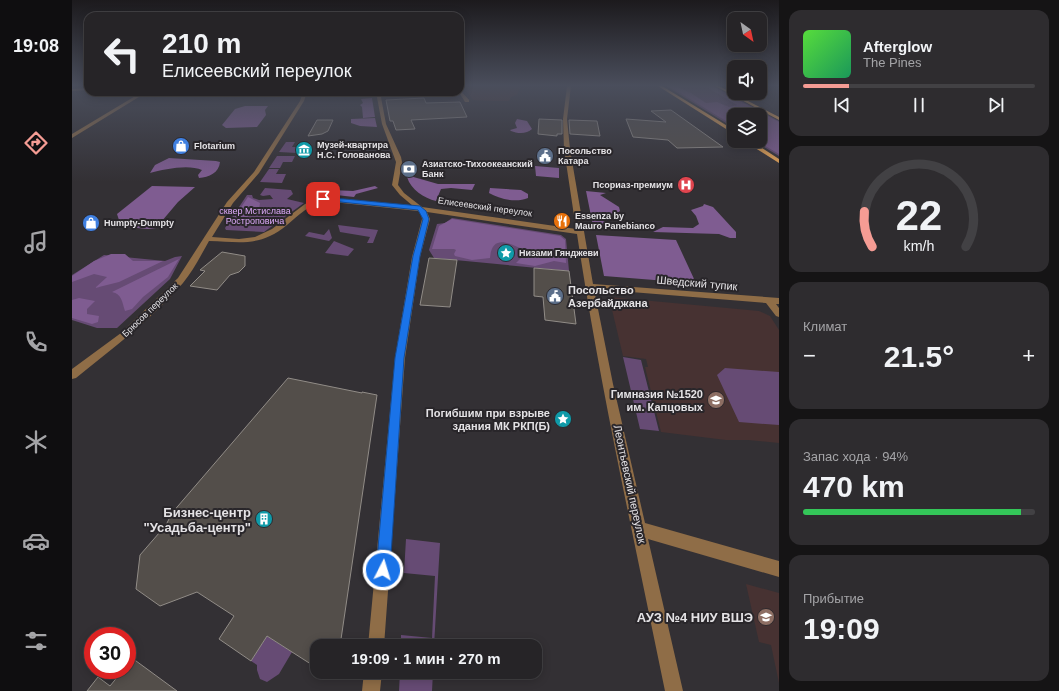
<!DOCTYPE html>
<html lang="ru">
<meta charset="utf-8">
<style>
body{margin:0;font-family:Helvetica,sans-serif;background:#2e2c2f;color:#f1f3f6;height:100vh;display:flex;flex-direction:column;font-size:15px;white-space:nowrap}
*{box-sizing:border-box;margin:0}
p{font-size:13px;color:#a4a4a7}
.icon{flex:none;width:22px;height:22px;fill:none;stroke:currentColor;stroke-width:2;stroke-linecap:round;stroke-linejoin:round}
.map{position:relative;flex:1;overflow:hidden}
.side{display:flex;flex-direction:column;gap:10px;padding:10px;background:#151415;width:280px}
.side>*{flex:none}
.hud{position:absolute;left:12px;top:12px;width:380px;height:84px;border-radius:12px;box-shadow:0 2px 10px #0003,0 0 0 1px #424144;background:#262427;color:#f1f3f6;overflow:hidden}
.needle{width:26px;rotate:147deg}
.buttons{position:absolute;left:655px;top:12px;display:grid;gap:8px}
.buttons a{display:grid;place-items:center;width:40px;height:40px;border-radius:8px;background:#262427;box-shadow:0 2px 10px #0003,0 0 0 1px #424144;font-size:20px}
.speed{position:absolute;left:12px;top:627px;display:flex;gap:8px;font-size:20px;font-weight:700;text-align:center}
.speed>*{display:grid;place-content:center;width:52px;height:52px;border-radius:50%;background:#262427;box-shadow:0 2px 10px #0003,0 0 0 1px #424144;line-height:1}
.speed .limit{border:6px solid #d22;background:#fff;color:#111}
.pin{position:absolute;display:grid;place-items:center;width:34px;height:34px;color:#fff;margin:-17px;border-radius:8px;box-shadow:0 2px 6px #0006}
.me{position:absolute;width:44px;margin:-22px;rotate:5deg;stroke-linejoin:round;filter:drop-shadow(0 0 3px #0008)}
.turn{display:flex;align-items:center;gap:14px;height:84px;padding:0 12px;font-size:18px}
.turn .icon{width:52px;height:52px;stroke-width:2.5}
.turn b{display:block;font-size:28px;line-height:34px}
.big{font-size:30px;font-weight:700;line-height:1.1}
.side .tile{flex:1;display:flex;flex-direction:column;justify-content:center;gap:6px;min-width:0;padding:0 14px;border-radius:12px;background:#2e2c2f}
.side .dial{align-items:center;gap:0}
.dial svg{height:104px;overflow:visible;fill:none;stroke:#424144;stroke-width:7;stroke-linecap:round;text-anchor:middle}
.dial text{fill:#f1f3f6;stroke:none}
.song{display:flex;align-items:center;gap:12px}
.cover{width:48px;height:48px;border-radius:6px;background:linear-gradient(135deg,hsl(110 70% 55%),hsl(150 70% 35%))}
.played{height:4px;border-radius:2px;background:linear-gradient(90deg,#f59c94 20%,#424144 20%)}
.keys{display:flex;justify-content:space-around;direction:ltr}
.heat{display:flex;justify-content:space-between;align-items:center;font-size:22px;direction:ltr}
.charge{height:6px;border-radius:3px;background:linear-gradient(90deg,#34c759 94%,#424144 0)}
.trip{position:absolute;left:238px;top:639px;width:232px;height:40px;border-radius:12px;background:#262427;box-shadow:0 2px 10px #0003,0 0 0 1px #424144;font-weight:700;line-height:40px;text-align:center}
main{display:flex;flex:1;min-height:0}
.menu{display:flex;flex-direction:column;width:72px;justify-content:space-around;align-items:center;background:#0f0e10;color:#a4a4a7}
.menu .icon{width:28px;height:28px}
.menu .selected{color:#f59c94}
.menu b{font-size:18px;color:#f1f3f6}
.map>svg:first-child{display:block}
</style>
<main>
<nav class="menu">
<b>19:08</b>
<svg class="icon selected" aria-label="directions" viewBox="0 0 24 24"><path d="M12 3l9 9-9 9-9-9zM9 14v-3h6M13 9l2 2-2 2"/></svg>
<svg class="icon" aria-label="music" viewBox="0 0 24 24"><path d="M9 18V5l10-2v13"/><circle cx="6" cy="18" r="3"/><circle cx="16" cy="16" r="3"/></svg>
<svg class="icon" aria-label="phone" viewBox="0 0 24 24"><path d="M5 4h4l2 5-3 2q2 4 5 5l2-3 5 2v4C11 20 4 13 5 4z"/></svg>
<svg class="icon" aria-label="climate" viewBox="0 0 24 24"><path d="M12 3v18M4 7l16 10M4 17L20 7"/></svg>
<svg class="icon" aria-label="car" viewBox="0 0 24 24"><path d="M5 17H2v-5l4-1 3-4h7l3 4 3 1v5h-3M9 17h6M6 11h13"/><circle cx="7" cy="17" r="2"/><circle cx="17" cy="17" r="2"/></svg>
<svg class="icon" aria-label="filters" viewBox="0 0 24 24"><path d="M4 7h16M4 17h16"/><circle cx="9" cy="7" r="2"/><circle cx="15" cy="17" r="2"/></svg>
</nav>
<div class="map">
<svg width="707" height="691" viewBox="0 0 707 691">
<rect width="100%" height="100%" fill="#333034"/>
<path fill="#473232" d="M 391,86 L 448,86 L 445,95 L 439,97 L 437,101 L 421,101 L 401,100 Z
M 537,297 L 687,311 L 698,316 L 707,330 L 707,443 L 676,440 L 654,440 L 589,432 L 573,367 L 576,367 L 574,359 L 551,356 Z
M 674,584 L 707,593 L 707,683 L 699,645 L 687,642 Z"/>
<path fill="#664b74" d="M 594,86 L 642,86 L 707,121 L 707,156 L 682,141 L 688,141 L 688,115 L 662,115 L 662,128 Z
M 214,142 L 223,142 L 220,147 L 228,147 L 225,153 L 207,152 Z
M 205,156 L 223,156 L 220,162 L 211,162 L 208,168 L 197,168 Z
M 197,169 L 207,169 L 204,174 L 214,174 L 210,183 L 188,182 Z
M 193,188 L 219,190 L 221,194 L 215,199 L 232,203 L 192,232 L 154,230 L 153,228 L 175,195 L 180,195 L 181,198 L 187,200 L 201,199 L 198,195 L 191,196 L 188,195 Z
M 380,218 L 489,235 L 494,239 L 497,271 L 362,258 L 357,250 L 365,224 L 373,223 Z
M 266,225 L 306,230 L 301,243 L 295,243 L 298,237 L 268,232 Z
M 257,229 L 260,238 L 257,241 L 233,236 L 237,232 L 252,235 Z
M 262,241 L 282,249 L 276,256 L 253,253 Z
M 32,255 L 93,261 L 103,257 L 110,256 L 98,279 L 45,328 L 25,328 L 0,320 L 0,275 Z
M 551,357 L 569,360 L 587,431 L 568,429 Z
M 653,368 L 707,372 L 707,425 L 667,422 L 645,375 Z
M 334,539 L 368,543 L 362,646 L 329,646 L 329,635 L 360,638 L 363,576 L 332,573 Z
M 195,636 L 220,652 L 207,674 L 195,682 L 188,679 L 185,670 L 185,665 L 179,661 Z
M 328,672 L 361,672 L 360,691 L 327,691 Z"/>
<path fill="#7f5c91" d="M 597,86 L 603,86 L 619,93 L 634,103 L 645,102 L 657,107 L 665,105 L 633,86 L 640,86 L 707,122 L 707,154 L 685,141 L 688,141 L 688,115 L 662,115 L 662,126 Z
M 300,98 L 303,117 L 291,118 L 290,107 L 288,105 L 291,103 L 289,99 Z
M 173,106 L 196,106 L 193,110 L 194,115 L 185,127 L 154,128 L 150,125 L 163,109 Z
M 303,118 L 305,127 L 288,126 L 279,123 L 279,119 Z
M 445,119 L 455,121 L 460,129 C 455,134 446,134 439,131 L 438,130 L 445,128 L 443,123 Z
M 97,158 L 144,161 L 148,162 C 147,173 137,177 127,178 L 126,175 L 130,170 C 117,164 92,169 78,173 L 83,165 Z
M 463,166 L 487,168 L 487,178 L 464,176 Z
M 338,176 L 366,184 L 403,184 L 400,190 L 379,188 L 369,189 L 364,201 C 352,198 339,190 335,177 Z
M 80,186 L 123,187 L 106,202 L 84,228 L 76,229 L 44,226 L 42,224 L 47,220 L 45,214 Z
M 303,186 L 306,188 L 284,194 L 282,197 L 255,194 L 255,192 L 259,190 L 281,191 Z
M 418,188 L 449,190 L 456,194 L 456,198 C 444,203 427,199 417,193 Z
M 514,191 L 534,193 L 528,195 L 547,207 L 548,211 L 534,221 L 546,228 L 533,228 L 521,226 Z
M 176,197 L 188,203 L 187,209 L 168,222 L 160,221 Z
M 632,204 L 641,207 L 664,232 L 664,238 L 658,238 L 647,234 L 581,232 L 591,227 L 621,228 L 627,224 L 624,216 L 619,210 L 631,206 Z
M 380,219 L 488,236 L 493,240 L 494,263 L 482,261 L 463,266 L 444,263 L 452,255 L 452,250 C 437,243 420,234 418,258 L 400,260 L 383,256 L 382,254 L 384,250 L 382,249 L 360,249 L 367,226 Z
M 524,235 L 604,240 L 623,281 L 620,282 L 620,283 L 532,276 Z
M 39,254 L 53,254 L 61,261 L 91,261 L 47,282 L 23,288 L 35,277 L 22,274 L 0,282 L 0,276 L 22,261 Z
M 107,259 L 96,277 L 71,297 L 60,309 L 53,311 C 50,302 50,294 40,292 Z
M 7,298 L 23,301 L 15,309 L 15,314 L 27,316 L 26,322 L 20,324 L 0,318 L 0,300 Z"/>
<path fill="#534e4a" stroke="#918c87" d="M 352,98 L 354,103 L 388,102 L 395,117 L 339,120 L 343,129 L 324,130 L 321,121 L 318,121 L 314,100 Z
M 599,110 L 651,147 L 605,148 L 596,140 L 561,137 L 554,119 L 594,122 L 579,111 Z
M 467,119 L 490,120 L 490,134 L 485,134 L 485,136 L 466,134 Z
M 245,120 L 261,120 L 256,131 L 250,134 L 236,136 Z
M 497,120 L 525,121 L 528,136 L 498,134 Z
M 150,252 L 173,256 L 173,266 L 167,272 L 158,275 L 145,290 L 118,286 L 133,271 L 128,270 Z
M 357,258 L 385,260 L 378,307 L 348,305 Z
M 462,268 L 497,271 L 504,324 L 473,320 L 471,297 L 462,296 Z
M 216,378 L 290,393 L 290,392 L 305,395 L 268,646 L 245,646 L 245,668 L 195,636 L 179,661 L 147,639 L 162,616 L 125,592 L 88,606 L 64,589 L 68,555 L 94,525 L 100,513 Z
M 60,658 L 105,691 L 15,691 L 26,677 L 38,686 L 51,670 L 55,670 L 55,664 Z"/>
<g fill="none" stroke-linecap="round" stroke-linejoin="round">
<path fill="#8f6d47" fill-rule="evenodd" d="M 495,86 L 499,86 L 495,119 L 498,149 L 521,284 L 707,298 L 707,304 L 704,304 L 707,308 L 707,317 L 704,316 L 694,303 L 522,289 L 541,384 L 573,523 L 707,561 L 707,577 L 576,539 L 611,691 L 593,691 C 562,539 528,387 505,234 L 355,212 L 358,219 L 348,257 L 333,358 L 312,646 L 296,646 L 323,358 L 340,257 L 350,219 L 349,213 L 346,211 L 251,201 C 237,205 227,215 215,225 C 188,247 170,242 137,241 C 129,255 121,271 111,283 C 80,319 41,348 4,378 L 0,379 L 0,369 L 49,333 L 106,278 L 155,202 L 182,172 L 228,101 L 231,92 L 235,92 L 232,101 L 187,173 L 161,203 L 140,237 L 167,239 L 183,237 L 200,229 L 233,204 L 251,197 L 341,206 L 328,195 L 320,185 L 324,162 L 310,124 L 304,92 L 308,92 L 314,124 L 329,157 L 330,162 L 326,185 L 332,193 L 350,207 L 504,229 L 492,149 L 491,119 Z
M 16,88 L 16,90 L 0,91 L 0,89 Z
M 388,90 L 397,100 L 397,102 L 393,102 L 387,92 Z
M 70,92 L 75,92 L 0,138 L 0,134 Z
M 292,672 L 310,672 L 308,691 L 290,691 Z"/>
<path fill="#eda754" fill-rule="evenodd" d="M 586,86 L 590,86 L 662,130 L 662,134 Z
M 643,86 L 647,86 L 707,117 L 707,120 Z
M 672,141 L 679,141 L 707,159 L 707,163 Z"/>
</g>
<linearGradient id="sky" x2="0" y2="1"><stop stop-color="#1c1a1d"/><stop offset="0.47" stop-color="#4a4e5c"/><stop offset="1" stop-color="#4a4e5c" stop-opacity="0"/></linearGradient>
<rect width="707" height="182" fill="url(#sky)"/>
<path fill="#1a73e8" stroke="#114b97" d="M 251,197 L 348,206 L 354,211 L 357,219 L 348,256 L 332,358 L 318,570 L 316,574 L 311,576 L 306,574 L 304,570 L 323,358 L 341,256 L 351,219 L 346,210 L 249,200 L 248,199 Z"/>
<defs>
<g id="shop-disc" transform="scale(0.9)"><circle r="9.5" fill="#3f7fe0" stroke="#29262a"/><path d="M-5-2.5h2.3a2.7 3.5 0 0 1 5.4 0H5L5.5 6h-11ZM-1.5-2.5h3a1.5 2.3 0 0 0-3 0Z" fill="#fff"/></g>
<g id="museum-disc" transform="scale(0.9)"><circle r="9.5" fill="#0f9aa8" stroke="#29262a"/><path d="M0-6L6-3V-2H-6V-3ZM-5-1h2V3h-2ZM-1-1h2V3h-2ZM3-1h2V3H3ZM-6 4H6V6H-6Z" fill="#fff"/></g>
<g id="civic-disc" transform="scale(0.9)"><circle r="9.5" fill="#5c6f8a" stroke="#29262a"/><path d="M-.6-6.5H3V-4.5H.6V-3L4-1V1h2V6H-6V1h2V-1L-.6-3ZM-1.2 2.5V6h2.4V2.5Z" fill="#fff"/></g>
<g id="bank-disc" transform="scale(0.9)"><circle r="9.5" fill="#5c6f8a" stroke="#29262a"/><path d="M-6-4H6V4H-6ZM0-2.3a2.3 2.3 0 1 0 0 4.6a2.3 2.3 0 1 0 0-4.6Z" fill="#fff"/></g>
<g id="hospital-disc" transform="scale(0.9)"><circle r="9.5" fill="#e0444e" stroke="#29262a"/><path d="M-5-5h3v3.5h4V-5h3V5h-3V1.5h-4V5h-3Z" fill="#fff"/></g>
<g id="restaurant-disc" transform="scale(0.9)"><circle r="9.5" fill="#e8710a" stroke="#29262a"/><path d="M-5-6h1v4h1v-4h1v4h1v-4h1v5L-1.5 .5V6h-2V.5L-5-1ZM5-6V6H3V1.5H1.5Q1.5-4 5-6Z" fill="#fff"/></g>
<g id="sight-disc" transform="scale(0.9)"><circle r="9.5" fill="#0f9aa8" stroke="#29262a"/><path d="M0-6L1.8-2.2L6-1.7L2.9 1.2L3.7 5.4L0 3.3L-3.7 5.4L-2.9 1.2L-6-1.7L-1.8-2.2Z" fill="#fff"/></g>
<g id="school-disc" transform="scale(0.9)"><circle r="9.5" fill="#8d6e63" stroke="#29262a"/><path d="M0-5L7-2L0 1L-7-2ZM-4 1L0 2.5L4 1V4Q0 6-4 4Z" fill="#fff"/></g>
<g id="building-disc" transform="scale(0.9)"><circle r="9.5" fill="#0f9aa8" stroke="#29262a"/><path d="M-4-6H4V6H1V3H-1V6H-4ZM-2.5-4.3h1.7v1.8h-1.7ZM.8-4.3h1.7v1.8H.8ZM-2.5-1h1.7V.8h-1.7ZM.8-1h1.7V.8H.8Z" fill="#fff"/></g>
<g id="university-disc" transform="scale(0.9)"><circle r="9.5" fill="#8d6e63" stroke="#29262a"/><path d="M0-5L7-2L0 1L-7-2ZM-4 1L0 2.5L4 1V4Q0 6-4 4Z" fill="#fff"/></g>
</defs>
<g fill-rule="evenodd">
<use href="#shop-disc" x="109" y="146"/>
<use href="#museum-disc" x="232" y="150"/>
<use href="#civic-disc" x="473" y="156"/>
<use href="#bank-disc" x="337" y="169"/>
<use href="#hospital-disc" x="614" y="185"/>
<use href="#restaurant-disc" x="490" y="221"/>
<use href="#shop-disc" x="19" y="223"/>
<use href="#sight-disc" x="434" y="253"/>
<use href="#civic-disc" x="483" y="296"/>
<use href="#school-disc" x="644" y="400"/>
<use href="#sight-disc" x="491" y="419"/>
<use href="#building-disc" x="192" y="519"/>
<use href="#university-disc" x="694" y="617"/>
</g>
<g text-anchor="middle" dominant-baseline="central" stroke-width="4" stroke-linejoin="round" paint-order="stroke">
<g font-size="9" font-weight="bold" fill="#e4e2e5" stroke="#29262a" text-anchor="start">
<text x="245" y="145">Музей-квартира<tspan x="245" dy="10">Н.С. Голованова</tspan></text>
<text x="122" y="146">Flotarium</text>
<text x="486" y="151">Посольство<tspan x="486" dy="10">Катара</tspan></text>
<text x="350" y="164">Азиатско-Тихоокеанский<tspan x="350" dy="10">Банк</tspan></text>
<text x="601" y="185" text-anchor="end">Псориаз-премиум</text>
<text x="503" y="216">Essenza by<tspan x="503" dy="10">Mauro Panebianco</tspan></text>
<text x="32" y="223">Humpty-Dumpty</text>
<text x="447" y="253">Низами Гянджеви</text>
</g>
<g font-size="9" fill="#e4e2e5" stroke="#29262a">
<text transform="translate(413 207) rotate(8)">Елисеевский переулок</text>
<text transform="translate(78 310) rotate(-44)">Брюсов переулок</text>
</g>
<g font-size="9" fill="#ddaaf9" stroke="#29262a">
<text x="183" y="211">сквер Мстислава<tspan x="183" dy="10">Ростроповича</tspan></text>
</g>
<g font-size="11" fill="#e4e2e5" stroke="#29262a">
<text transform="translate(625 283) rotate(5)">Шведский тупик</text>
<text transform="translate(558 484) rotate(78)">Леонтьевский переулок</text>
</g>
<g font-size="11" font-weight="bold" fill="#e4e2e5" stroke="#29262a" text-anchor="end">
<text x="496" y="290" text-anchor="start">Посольство<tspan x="496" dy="13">Азербайджана</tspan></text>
<text x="631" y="394">Гимназия №1520<tspan x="631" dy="13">им. Капцовых</tspan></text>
<text x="478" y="413">Погибшим при взрыве<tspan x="478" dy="13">здания МК РКП(Б)</tspan></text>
</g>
<g font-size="13" font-weight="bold" fill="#e4e2e5" stroke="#29262a" text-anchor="end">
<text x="179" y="512">Бизнес-центр<tspan x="179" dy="15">"Усадьба-центр"</tspan></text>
<text x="681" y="617">АУЗ №4 НИУ ВШЭ</text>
</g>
</g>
</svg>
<div class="buttons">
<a><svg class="needle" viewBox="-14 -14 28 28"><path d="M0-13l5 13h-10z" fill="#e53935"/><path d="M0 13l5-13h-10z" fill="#a4a4a7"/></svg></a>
<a><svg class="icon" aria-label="sound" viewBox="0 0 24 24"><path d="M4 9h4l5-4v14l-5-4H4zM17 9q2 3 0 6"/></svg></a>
<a><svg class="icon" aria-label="layers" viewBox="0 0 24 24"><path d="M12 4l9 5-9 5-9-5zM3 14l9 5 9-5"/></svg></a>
</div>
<div class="speed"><div class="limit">30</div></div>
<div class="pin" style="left:251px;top:199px;background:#d93025"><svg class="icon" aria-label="arrive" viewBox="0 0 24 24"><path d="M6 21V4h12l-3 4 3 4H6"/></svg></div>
<svg class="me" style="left:311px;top:570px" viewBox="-20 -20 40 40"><circle r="17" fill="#1a73e8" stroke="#fff" stroke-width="3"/><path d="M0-11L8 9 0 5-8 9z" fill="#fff"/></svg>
<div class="trip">19:09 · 1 мин · 270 m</div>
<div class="hud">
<div class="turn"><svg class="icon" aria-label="left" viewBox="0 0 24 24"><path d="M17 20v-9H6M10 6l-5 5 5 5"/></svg><div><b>210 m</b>Елисеевский переулок</div></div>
</div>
</div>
<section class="side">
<div class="tile">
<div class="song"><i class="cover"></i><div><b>Afterglow</b><p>The Pines</p></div></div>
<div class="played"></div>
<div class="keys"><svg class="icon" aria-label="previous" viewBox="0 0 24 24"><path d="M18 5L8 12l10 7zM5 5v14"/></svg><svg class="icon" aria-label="pause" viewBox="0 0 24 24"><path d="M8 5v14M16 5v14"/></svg><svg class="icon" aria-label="next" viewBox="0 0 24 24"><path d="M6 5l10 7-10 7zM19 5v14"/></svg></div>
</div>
<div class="tile dial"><svg viewBox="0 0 100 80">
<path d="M14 69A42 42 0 1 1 86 69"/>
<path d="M14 69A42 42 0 0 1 8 42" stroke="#f59c94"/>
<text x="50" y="56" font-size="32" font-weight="700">22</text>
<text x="50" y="72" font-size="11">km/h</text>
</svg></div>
<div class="tile"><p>Климат</p>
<div class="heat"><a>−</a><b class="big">21.5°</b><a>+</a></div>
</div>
<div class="tile"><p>Запас хода · 94%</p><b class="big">470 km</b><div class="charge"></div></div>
<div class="tile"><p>Прибытие</p><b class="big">19:09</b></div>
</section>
</main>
